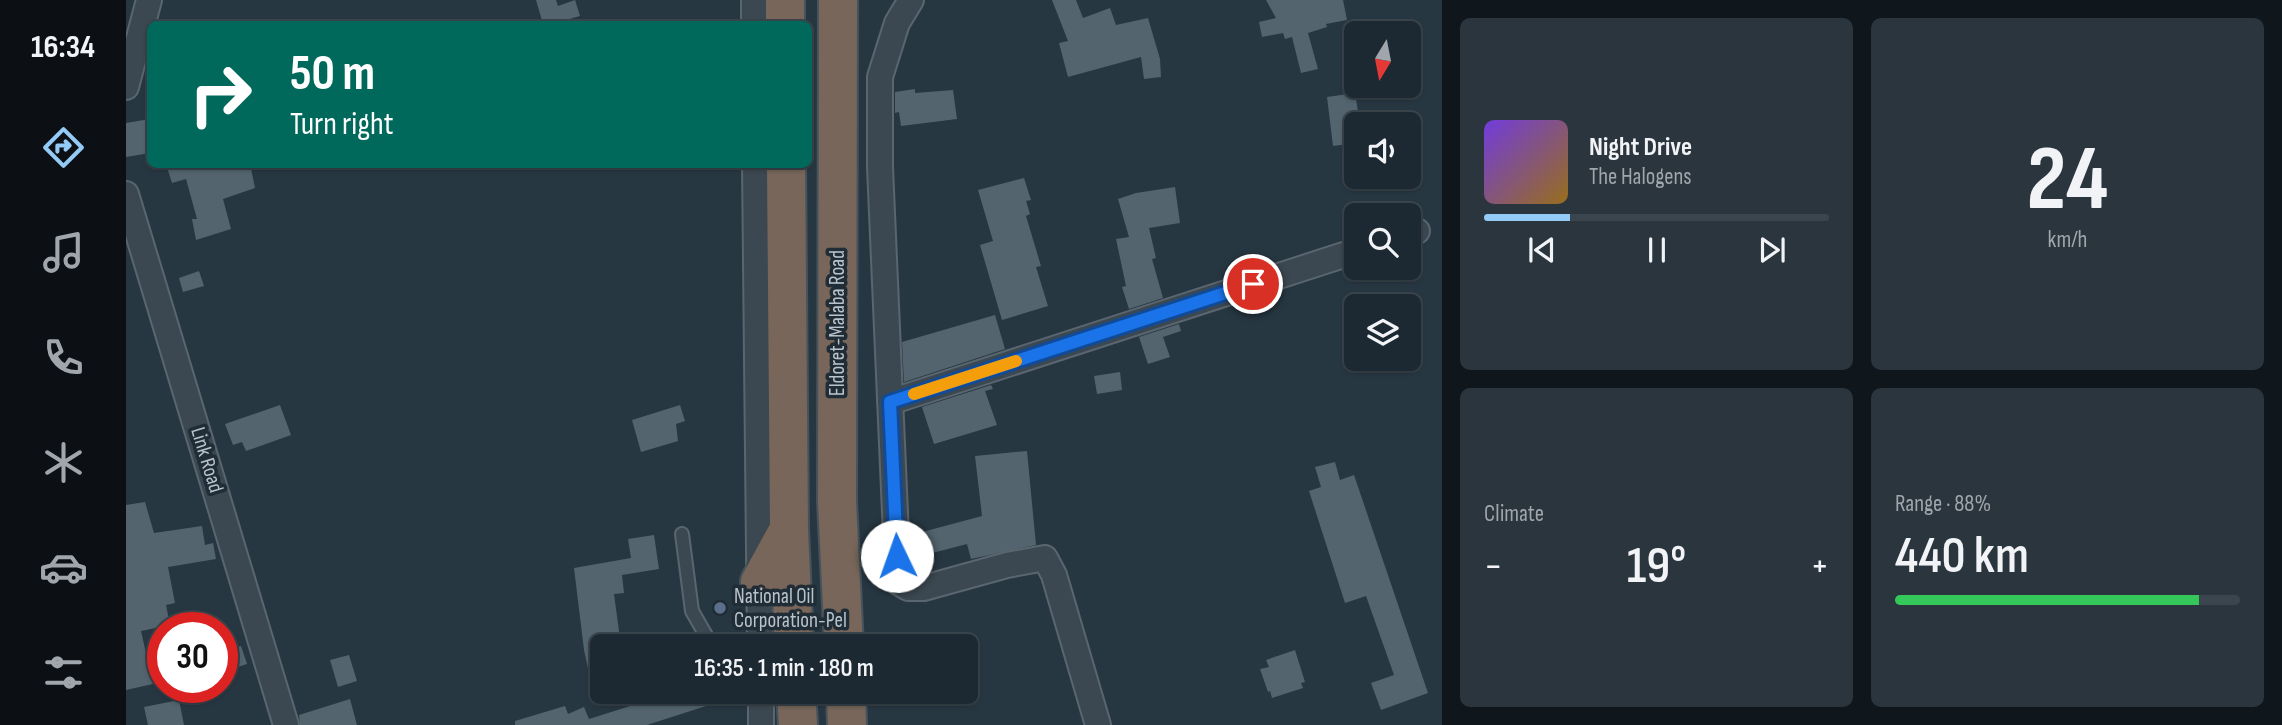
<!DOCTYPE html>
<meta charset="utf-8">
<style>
body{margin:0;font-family:"Sofia Sans Condensed",sans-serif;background:#2a353e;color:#f1f3f6;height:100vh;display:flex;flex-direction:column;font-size:26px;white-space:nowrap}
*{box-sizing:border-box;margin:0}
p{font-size:23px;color:#a0a6ac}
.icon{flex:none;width:38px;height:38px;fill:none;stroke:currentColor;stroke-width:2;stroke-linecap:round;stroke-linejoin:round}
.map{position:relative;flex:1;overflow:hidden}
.sheet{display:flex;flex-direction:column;gap:18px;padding:18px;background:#10171c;width:840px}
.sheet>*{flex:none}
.hud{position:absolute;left:21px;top:21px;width:665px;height:147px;border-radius:10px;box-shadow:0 2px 5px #0004,0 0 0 2px #3b454d;background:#00695c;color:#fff;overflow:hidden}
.needle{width:46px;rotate:190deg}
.tools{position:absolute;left:1218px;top:21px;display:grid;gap:14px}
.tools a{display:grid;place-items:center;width:77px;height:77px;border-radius:10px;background:#1d2932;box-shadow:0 2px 5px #0004,0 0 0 2px #3b454d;font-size:35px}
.speed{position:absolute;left:21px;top:612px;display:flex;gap:14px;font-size:35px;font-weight:700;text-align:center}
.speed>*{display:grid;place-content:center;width:91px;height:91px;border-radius:50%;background:#1d2932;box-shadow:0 2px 5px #0004,0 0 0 2px #3b454d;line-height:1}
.speed .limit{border:10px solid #d22;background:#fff;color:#111}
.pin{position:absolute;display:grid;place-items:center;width:60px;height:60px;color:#fff;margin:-30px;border:4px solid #fff;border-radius:50%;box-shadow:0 2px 7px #0007}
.me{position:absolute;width:77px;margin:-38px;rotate:357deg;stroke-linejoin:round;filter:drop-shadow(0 0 5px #0008)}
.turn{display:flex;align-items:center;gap:24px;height:147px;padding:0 28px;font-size:32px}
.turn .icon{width:91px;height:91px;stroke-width:2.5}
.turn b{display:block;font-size:49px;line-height:60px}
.big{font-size:52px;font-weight:600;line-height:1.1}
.sheet .widget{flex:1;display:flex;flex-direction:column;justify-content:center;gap:10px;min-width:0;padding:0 24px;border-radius:10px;background:#2a353e}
.sheet .dial{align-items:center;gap:0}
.dial b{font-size:91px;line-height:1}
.song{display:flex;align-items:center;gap:21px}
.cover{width:84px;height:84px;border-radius:10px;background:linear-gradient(135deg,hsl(260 70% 55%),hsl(40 70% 35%))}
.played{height:7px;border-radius:4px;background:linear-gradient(90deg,#93caf6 25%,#3b454d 25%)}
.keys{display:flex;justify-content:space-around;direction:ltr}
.heat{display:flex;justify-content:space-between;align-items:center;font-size:38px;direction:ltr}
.charge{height:10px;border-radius:5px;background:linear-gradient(90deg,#34c759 88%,#3b454d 0)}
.sheet .tiles{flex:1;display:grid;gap:18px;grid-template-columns:repeat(2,1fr)}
.trip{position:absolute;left:464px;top:634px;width:388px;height:70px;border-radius:10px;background:#1d2932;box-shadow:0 2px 5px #0004,0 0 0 2px #3b454d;font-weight:600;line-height:70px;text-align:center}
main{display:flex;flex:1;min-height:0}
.tab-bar{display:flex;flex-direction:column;width:126px;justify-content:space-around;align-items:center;background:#0c1014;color:#a0a6ac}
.tab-bar .icon{width:49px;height:49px}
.tab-bar .on{color:#93caf6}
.tab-bar b{font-size:32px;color:#f1f3f6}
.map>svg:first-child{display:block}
</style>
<main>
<nav class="tab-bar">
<b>16:34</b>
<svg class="icon on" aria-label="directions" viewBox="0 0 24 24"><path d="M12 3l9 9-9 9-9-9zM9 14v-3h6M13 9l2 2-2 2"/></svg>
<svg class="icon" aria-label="music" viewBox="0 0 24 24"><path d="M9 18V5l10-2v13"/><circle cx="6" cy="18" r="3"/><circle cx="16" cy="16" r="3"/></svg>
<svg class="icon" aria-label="phone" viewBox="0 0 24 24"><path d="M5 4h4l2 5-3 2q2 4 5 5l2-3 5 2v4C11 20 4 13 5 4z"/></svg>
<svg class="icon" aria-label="climate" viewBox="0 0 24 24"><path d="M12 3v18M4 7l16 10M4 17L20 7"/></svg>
<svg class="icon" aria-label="car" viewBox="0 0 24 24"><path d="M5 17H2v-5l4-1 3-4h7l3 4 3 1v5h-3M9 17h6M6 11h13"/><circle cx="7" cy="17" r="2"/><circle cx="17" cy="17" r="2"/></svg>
<svg class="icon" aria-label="filters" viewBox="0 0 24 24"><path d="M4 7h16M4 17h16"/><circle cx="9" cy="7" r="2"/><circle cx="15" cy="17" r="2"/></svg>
</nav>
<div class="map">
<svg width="1316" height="725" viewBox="0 0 1316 725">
<rect width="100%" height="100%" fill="#273742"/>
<path fill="#53646e" d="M 410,0 L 430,0 L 432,6 L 449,0 L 454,16 L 426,24 L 417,24 Z
M 926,0 L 950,0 L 957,18 L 984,8 L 990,25 L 1022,18 L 1034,59 L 1035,77 L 1018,79 L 1015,57 L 942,77 L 933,43 L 942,41 Z
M 1140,0 L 1217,0 L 1221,20 L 1200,24 L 1201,27 L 1182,33 L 1192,69 L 1175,73 L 1166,37 L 1159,39 L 1157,33 L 1136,37 L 1133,22 L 1150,18 Z
M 789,89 L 789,93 L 827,90 L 831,119 L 775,126 L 773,112 L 769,113 L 769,92 Z
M 1229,93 L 1234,124 L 1230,124 L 1230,143 L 1207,146 L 1201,97 Z
M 24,119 L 24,153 L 0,157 L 0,123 Z
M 40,164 L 124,164 L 129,188 L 97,199 L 105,229 L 70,240 L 66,219 L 71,219 L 60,179 L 46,183 Z
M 898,178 L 905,200 L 900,201 L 904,214 L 900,216 L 915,266 L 910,267 L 922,306 L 876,320 L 854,245 L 867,241 L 852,190 Z
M 1049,187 L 1054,223 L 1023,228 L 1030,258 L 1026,259 L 1037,298 L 1003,309 L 996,287 L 1000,286 L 990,239 L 1003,237 L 992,199 L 1010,193 Z
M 73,271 L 78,286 L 57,292 L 53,278 Z
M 869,315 L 879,349 L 778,382 L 776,342 Z
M 1053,324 L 1055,331 L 1037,337 L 1044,357 L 1022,364 L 1013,337 Z
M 994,372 L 996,390 L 971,394 L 968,376 Z
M 865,385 L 867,389 L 859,391 L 871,425 L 808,444 L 796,407 Z
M 154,405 L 165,435 L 120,451 L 116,442 L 107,445 L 99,424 Z
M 554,405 L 559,421 L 550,424 L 552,441 L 515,452 L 506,420 Z
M 901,451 L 910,545 L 845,559 L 841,544 L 791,557 L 785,535 L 856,516 L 849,456 Z
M 1209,462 L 1214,480 L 1228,475 L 1302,693 L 1255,710 L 1245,683 L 1268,675 L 1240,596 L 1219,603 L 1183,491 L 1195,487 L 1189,467 Z
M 19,502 L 28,533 L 76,526 L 79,545 L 87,543 L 90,559 L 42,567 L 49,603 L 40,605 L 44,625 L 15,631 L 27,684 L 0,690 L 0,505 Z
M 528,535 L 533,569 L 496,575 L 498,593 L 488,594 L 495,646 L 476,646 L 476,700 L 469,701 L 458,650 L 448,568 L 505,558 L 502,539 Z
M 115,646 L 121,664 L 96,672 L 96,652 Z
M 1169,650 L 1179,682 L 1175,683 L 1177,688 L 1146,698 L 1144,691 L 1142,692 L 1134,669 L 1143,667 L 1140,660 Z
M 223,655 L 231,681 L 212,687 L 204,660 Z
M 552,691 L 575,691 L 580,706 L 521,725 L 389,725 L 389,721 L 439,706 L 442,714 L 458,707 L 463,719 Z
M 224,699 L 231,725 L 174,725 L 173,715 Z
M 53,700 L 58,725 L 22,725 L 18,707 Z"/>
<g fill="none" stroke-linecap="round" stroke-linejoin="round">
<g stroke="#5a666f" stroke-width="16">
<path id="lane" d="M 556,534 L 566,611 L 586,646"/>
</g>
<g stroke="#5a666f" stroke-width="28">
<path id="street" d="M 628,0 L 628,24
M 785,0 L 771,23 L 754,77 L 754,167 L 772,582 L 782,588 L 798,588 L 881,565 L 919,558 L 928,575 L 972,725
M 0,87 L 23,0
M 629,164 L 634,646
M 0,194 L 160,725
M 1283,234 L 1291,231
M 764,402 L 1230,251
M 635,691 L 635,725"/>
</g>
<g stroke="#46535c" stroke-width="42">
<path id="highway" d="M 659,0 L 659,24
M 712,0 L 711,502 L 718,646
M 660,164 L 663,529 L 668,646
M 634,582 L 663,529
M 670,691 L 672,725
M 720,691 L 721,725"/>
</g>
<use href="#lane" stroke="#3c4851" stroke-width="12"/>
<use href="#street" stroke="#3c4851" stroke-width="24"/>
<use href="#highway" stroke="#776659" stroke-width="38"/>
</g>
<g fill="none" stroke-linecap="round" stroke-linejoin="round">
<g stroke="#114b97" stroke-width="18">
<path id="route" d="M 771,556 L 764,402 L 1127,284"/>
</g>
<use href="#route" stroke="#1a73e8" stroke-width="12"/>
<path stroke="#f59e0b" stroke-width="12" d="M 788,394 L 890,361"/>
</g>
<circle fill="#5c6f8a" stroke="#202d37" stroke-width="2.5" cx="594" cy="608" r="7"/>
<g text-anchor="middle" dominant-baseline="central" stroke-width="7" stroke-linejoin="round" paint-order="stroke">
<g font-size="21" fill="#b9c3cb" stroke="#202d37">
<text transform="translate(711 323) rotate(-90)">Eldoret-Malaba Road</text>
<text transform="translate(81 460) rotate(73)">Link Road</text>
</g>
<g font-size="21" fill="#b9c3cb" stroke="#202d37" text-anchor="start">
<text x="608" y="596">National Oil<tspan x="608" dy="24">Corporation-Pel</tspan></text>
</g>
</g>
</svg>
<div class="tools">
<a><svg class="needle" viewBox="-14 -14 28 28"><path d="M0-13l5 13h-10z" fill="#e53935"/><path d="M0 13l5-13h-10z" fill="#a0a6ac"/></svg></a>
<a><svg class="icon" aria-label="sound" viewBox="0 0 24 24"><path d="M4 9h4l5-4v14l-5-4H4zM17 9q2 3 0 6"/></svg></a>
<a><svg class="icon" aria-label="search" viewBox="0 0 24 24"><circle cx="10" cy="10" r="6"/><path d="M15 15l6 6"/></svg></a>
<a><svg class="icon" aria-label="layers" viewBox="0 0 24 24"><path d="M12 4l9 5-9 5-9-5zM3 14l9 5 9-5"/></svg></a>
</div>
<div class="speed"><div class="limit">30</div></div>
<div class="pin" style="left:1127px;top:284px;background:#d93025"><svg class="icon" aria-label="arrive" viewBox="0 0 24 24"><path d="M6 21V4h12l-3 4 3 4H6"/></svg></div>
<svg class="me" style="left:771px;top:556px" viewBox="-20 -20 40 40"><circle r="19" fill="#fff"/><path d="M0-13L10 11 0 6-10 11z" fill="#1a73e8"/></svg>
<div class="trip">16:35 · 1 min · 180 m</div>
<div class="hud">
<div class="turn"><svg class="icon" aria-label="right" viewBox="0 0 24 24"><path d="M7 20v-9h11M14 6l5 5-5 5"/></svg><div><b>50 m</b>Turn right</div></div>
</div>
</div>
<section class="sheet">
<div class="tiles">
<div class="widget">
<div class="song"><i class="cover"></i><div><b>Night Drive</b><p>The Halogens</p></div></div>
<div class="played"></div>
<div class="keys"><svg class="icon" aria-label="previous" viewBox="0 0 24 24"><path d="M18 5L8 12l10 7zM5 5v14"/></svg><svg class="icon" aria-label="pause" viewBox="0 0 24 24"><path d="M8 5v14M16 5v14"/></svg><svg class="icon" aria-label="next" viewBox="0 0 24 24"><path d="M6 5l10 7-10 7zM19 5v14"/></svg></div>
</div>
<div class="widget dial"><b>24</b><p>km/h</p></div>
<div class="widget"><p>Climate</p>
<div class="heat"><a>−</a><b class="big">19°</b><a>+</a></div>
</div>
<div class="widget"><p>Range · 88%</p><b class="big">440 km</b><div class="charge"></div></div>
</div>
</section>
</main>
